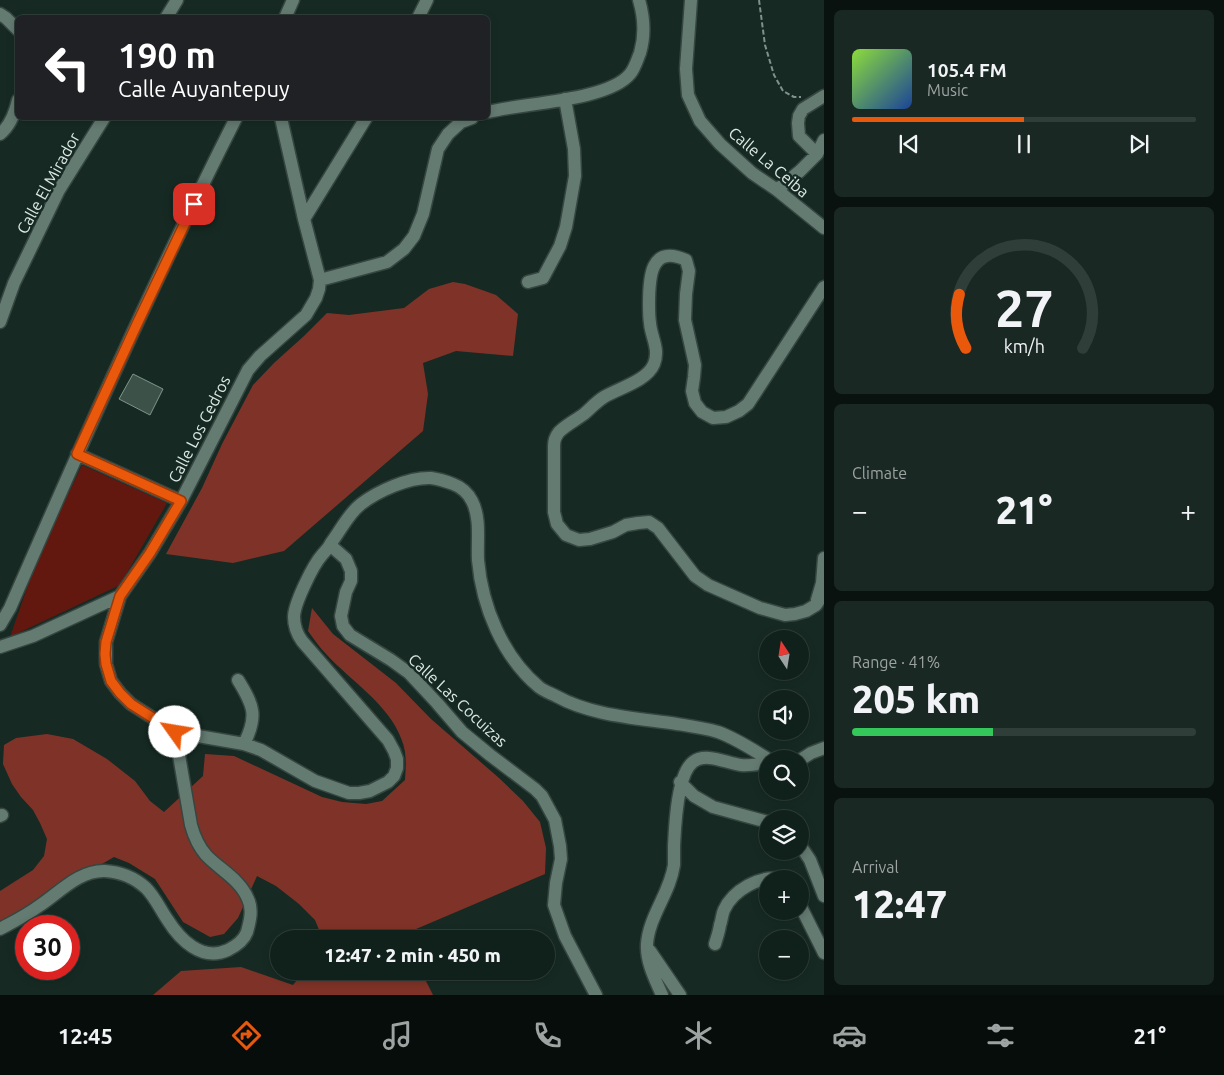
<!DOCTYPE html>
<meta charset="utf-8">
<style>
body{margin:0;font-family:Ubuntu,sans-serif;background:#192823;color:#f1f3f6;height:100vh;display:flex;flex-direction:column;font-size:19px;white-space:nowrap}
*{box-sizing:border-box;margin:0}
p{font-size:16px;color:#9ca3a2}
.icon{flex:none;width:28px;height:28px;fill:none;stroke:currentColor;stroke-width:2;stroke-linecap:round;stroke-linejoin:round}
.map{position:relative;flex:1;overflow:hidden}
.sheet{display:flex;flex-direction:column;gap:10px;padding:10px;background:#09120e;width:400px}
.sheet>*{flex:none}
.top-card{position:absolute;left:15px;top:15px;width:475px;height:105px;border-radius:8px;box-shadow:0 2px 8px #0003,0 0 0 1px #303e39;background:#202124;color:#fff;overflow:hidden}
.needle{width:32px;rotate:348deg}
.buttons{position:absolute;left:759px;top:630px;display:grid;gap:10px}
.buttons a{display:grid;place-items:center;width:50px;height:50px;border-radius:50%;background:#10201a;box-shadow:0 2px 8px #0003,0 0 0 1px #303e39;font-size:25px}
.speed{position:absolute;left:15px;top:915px;display:flex;gap:10px;font-size:25px;font-weight:700;text-align:center}
.speed>*{display:grid;place-content:center;width:65px;height:65px;border-radius:50%;background:#10201a;box-shadow:0 2px 8px #0003,0 0 0 1px #303e39;line-height:1}
.speed .limit{border:8px solid #d22;background:#fff;color:#111}
.pin{position:absolute;display:grid;place-items:center;width:42px;height:42px;color:#fff;margin:-21px;border-radius:10px;box-shadow:0 2px 8px #0006}
.me{position:absolute;width:55px;margin:-28px;rotate:302deg;stroke-linejoin:round;filter:drop-shadow(0 0 4px #0008)}
.turn{display:flex;align-items:center;gap:18px;height:105px;padding:0 20px;font-size:22px}
.turn .icon{width:65px;height:65px;stroke-width:2.5}
.turn b{display:block;font-size:35px;line-height:42px}
.big{font-size:38px;font-weight:800;line-height:1.1}
.sheet .tile{flex:1;display:flex;flex-direction:column;justify-content:center;gap:8px;min-width:0;padding:0 18px;border-radius:8px;background:#192823}
.sheet .dial{align-items:center;gap:0}
.dial svg{height:130px;overflow:visible;fill:none;stroke:#303e39;stroke-width:7;stroke-linecap:round;text-anchor:middle}
.dial text{fill:#f1f3f6;stroke:none}
.song{display:flex;align-items:center;gap:15px}
.cover{width:60px;height:60px;border-radius:8px;background:linear-gradient(135deg,hsl(90 70% 55%),hsl(220 70% 35%))}
.played{height:5px;border-radius:2px;background:linear-gradient(90deg,#ea580c 50%,#303e39 50%)}
.keys{display:flex;justify-content:space-around;direction:ltr}
.heat{display:flex;justify-content:space-between;align-items:center;font-size:28px;direction:ltr}
.charge{height:8px;border-radius:4px;background:linear-gradient(90deg,#34c759 41%,#303e39 0)}
.trip{position:absolute;left:270px;top:930px;width:285px;height:50px;border-radius:25px;background:#10201a;box-shadow:0 2px 8px #0003,0 0 0 1px #303e39;font-weight:800;line-height:50px;text-align:center}
.dock{display:flex;height:80px;justify-content:space-around;align-items:center;background:#060d0a;color:#9ca3a2}
.dock .icon{width:35px;height:35px}
.dock .selected{color:#ea580c}
.dock b{font-size:22px;color:#f1f3f6}
main{display:flex;flex:1;min-height:0}
.map>svg:first-child{display:block}
</style>
<main>
<div class="map">
<svg width="824" height="995" viewBox="0 0 824 995">
<rect width="100%" height="100%" fill="#162a23"/>
<path fill="#62180f" d="M 82,465 L 167,503 L 120,585 L 10,637 L 36,562 Z"/>
<path fill="#7f3328" d="M 453,282 L 465,284 L 496,295 L 518,314 L 513,356 L 456,351 L 423,363 L 428,394 L 423,431 L 284,551 L 233,563 L 166,554 L 202,488 L 222,444 L 253,385 L 274,363 L 304,336 L 327,313 L 349,315 L 404,308 L 429,289 Z
M 312,608 L 333,634 L 396,683 L 431,719 L 499,778 L 523,801 L 540,822 L 546,848 L 545,874 L 402,935 L 404,939 L 322,939 L 322,937 L 315,920 L 299,904 L 276,886 L 257,876 L 238,918 L 224,934 L 210,937 L 183,922 L 155,879 L 129,863 L 114,857 L 0,923 L 0,891 L 33,870 L 44,856 L 47,839 L 40,823 L 33,810 L 21,797 L 12,784 L 3,764 L 4,745 L 16,738 L 47,734 L 73,739 L 107,759 L 135,781 L 150,801 L 164,812 L 203,776 L 205,754 L 234,756 L 322,797 L 342,802 L 366,804 L 382,801 L 405,780 C 406,765 407,752 401,738 C 389,705 350,680 327,655 C 320,648 314,639 308,631 Z
M 241,967 L 293,985 L 304,971 L 421,971 L 433,995 L 153,995 L 181,971 Z"/>
<path fill="#3c5249" stroke="#7f968c" d="M 133,374 L 163,389 L 150,415 L 119,399 Z"/>
<g fill="none" stroke-linecap="round" stroke-linejoin="round">
<g stroke="#364640" stroke-width="15">
<path id="minor" d="M 691,0 L 686,69 L 688,95 L 700,121 L 720,144 L 752,173 L 777,190 L 824,228
M 0,14 L 6,18 L 18,30
M 166,18 L 177,0
M 285,18 L 293,0
M 418,18 L 427,0
M 488,112 C 522,103 608,101 630,74 C 635,68 637,60 640,53 C 645,36 644,17 639,0
M 281,118 L 304,219 L 320,280 L 319,289 L 316,298 L 306,315 L 260,356 L 248,370 L 181,501 L 150,553 L 120,596 L 106,642 L 106,664 L 111,681 L 120,693 L 131,704 L 175,732 L 244,744 L 261,750 L 315,781 L 349,793 L 359,793 L 370,791 L 388,782 L 394,776 L 397,768 L 397,759 L 394,751 L 388,740 L 302,641 C 297,634 294,626 294,617 C 294,604 313,565 322,555 C 325,551 329,548 331,543 C 341,530 348,514 361,504 C 378,491 409,477 431,478 C 438,479 445,481 453,484 C 461,487 468,493 472,501 C 481,518 477,541 478,560 C 482,607 503,657 539,687 C 544,691 550,693 556,696 C 592,716 637,718 677,724 C 690,726 704,728 718,732 C 735,738 752,749 768,759
M 0,134 C 10,126 15,113 18,100
M 817,154 L 799,136 L 798,123 L 799,116 L 803,109 L 824,96
M 777,190 L 800,171 L 817,154 L 824,140
M 304,219 L 366,118
M 320,280 L 387,262 L 404,249 L 414,236 L 423,214 L 438,149 L 448,134 L 461,122 L 472,118
M 528,282 L 543,278 L 560,246 L 566,227 L 575,176 L 574,149 L 565,99
M 824,287 L 748,404 L 739,411 L 726,417 L 713,418 L 702,412 L 695,403 L 692,391 L 694,377 L 695,365 L 685,320 L 686,294 L 689,271 L 686,260 C 650,244 649,278 649,304 C 649,310 649,317 650,323 C 651,337 660,349 654,364 C 647,381 619,388 604,397 C 596,402 591,408 584,414 C 576,420 566,425 559,432 C 555,437 554,440 554,446 L 554,512 L 557,524 L 566,535 L 579,540 L 590,539 L 613,532 L 626,525 L 638,523 L 649,522 L 658,528 L 695,576 L 708,585 L 760,608 L 785,615 L 795,614 L 806,611 L 816,605 L 824,593
M 0,322 L 14,283 L 59,190 L 104,118
M 77,454 L 181,501
M 330,545 L 346,559 L 351,571 L 351,581 L 346,592 L 341,616 L 343,626 L 350,635 L 391,660 L 409,673 L 437,703 L 462,732 L 490,755 L 535,789 L 542,796 L 555,820 L 560,846 L 561,859 L 556,883 L 554,905 L 565,936 L 596,995
M 817,600 L 822,583 L 824,558
M 0,625 L 10,608 C 82,443 155,278 236,118
M 0,647 L 33,636 L 120,596
M 238,680 C 254,706 258,716 244,744
M 800,760 L 811,753 L 824,748
M 680,782 L 694,796 L 713,807 L 768,822
M 0,816 L 2,815
M 800,845 L 810,860 L 824,896
M 800,905 L 824,953
M 0,929 C 13,922 27,915 39,906 C 59,893 79,870 105,871 C 121,872 134,877 146,888 C 155,897 160,909 167,919 C 180,940 202,962 228,950 C 236,946 244,940 247,932 C 250,921 253,909 248,899 C 240,879 220,870 206,855 C 199,847 194,836 191,825 L 175,732
M 715,944 C 717,937 719,932 720,925 C 722,920 722,914 724,910 C 733,890 760,875 781,879
M 650,951 L 680,995
M 662,995 C 655,979 646,962 647,944 C 649,916 670,893 674,865 C 674,858 674,852 674,846 C 675,826 677,774 693,762 C 706,752 726,763 741,765 C 749,766 759,764 768,763"/>
</g>
<path stroke="#81918b" stroke-width="2" stroke-dasharray="5 2.5" stroke-linecap="butt" d="M 759,0 L 765,45 L 774,75 L 783,91 L 794,97 L 801,97"/>
<use href="#minor" stroke="#647b72" stroke-width="12"/>
</g>
<g fill="none" stroke-linecap="round" stroke-linejoin="round">
<g stroke="#983908" stroke-width="12">
<path id="route" d="M 175,732 L 131,704 L 120,693 L 111,681 L 106,664 L 105,654 L 106,642 L 120,596 L 150,553 L 181,501 L 77,454 L 137,324 L 194,204"/>
</g>
<use href="#route" stroke="#ea580c" stroke-width="9"/>
</g>
<g text-anchor="middle" dominant-baseline="central" stroke-width="5" stroke-linejoin="round" paint-order="stroke">
<g font-size="16" fill="#dce9e4" stroke="#162a23">
<text transform="translate(769 162) rotate(40)">Calle La Ceiba</text>
<text transform="translate(48 183) rotate(-61)">Calle El Mirador</text>
<text transform="translate(199 429) rotate(-63)">Calle Los Cedros</text>
<text transform="translate(458 700) rotate(43)">Calle Las Cocuizas</text>
</g>
</g>
</svg>
<div class="buttons">
<a><svg class="needle" viewBox="-14 -14 28 28"><path d="M0-13l5 13h-10z" fill="#e53935"/><path d="M0 13l5-13h-10z" fill="#9ca3a2"/></svg></a>
<a><svg class="icon" aria-label="sound" viewBox="0 0 24 24"><path d="M4 9h4l5-4v14l-5-4H4zM17 9q2 3 0 6"/></svg></a>
<a><svg class="icon" aria-label="search" viewBox="0 0 24 24"><circle cx="10" cy="10" r="6"/><path d="M15 15l6 6"/></svg></a>
<a><svg class="icon" aria-label="layers" viewBox="0 0 24 24"><path d="M12 4l9 5-9 5-9-5zM3 14l9 5 9-5"/></svg></a>
<a>+</a>
<a>−</a>
</div>
<div class="speed"><div class="limit">30</div></div>
<div class="pin" style="left:194px;top:204px;background:#d93025"><svg class="icon" aria-label="arrive" viewBox="0 0 24 24"><path d="M6 21V4h12l-3 4 3 4H6"/></svg></div>
<svg class="me" style="left:175px;top:732px" viewBox="-20 -20 40 40"><circle r="19" fill="#fff"/><path d="M0-13L10 11 0 6-10 11z" fill="#ea580c"/></svg>
<div class="trip">12:47 · 2 min · 450 m</div>
<div class="top-card">
<div class="turn"><svg class="icon" aria-label="left" viewBox="0 0 24 24"><path d="M17 20v-9H6M10 6l-5 5 5 5"/></svg><div><b>190 m</b>Calle Auyantepuy</div></div>
</div>
</div>
<section class="sheet">
<div class="tile">
<div class="song"><i class="cover"></i><div><b>105.4 FM</b><p>Music</p></div></div>
<div class="played"></div>
<div class="keys"><svg class="icon" aria-label="previous" viewBox="0 0 24 24"><path d="M18 5L8 12l10 7zM5 5v14"/></svg><svg class="icon" aria-label="pause" viewBox="0 0 24 24"><path d="M8 5v14M16 5v14"/></svg><svg class="icon" aria-label="next" viewBox="0 0 24 24"><path d="M6 5l10 7-10 7zM19 5v14"/></svg></div>
</div>
<div class="tile dial"><svg viewBox="0 0 100 80">
<path d="M14 69A42 42 0 1 1 86 69"/>
<path d="M14 69A42 42 0 0 1 10 36" stroke="#ea580c"/>
<text x="50" y="56" font-size="32" font-weight="700">27</text>
<text x="50" y="72" font-size="11">km/h</text>
</svg></div>
<div class="tile"><p>Climate</p>
<div class="heat"><a>−</a><b class="big">21°</b><a>+</a></div>
</div>
<div class="tile"><p>Range · 41%</p><b class="big">205 km</b><div class="charge"></div></div>
<div class="tile"><p>Arrival</p><b class="big">12:47</b></div>
</section>
</main>
<nav class="dock">
<b>12:45</b>
<svg class="icon selected" aria-label="directions" viewBox="0 0 24 24"><path d="M12 3l9 9-9 9-9-9zM9 14v-3h6M13 9l2 2-2 2"/></svg>
<svg class="icon" aria-label="music" viewBox="0 0 24 24"><path d="M9 18V5l10-2v13"/><circle cx="6" cy="18" r="3"/><circle cx="16" cy="16" r="3"/></svg>
<svg class="icon" aria-label="phone" viewBox="0 0 24 24"><path d="M5 4h4l2 5-3 2q2 4 5 5l2-3 5 2v4C11 20 4 13 5 4z"/></svg>
<svg class="icon" aria-label="climate" viewBox="0 0 24 24"><path d="M12 3v18M4 7l16 10M4 17L20 7"/></svg>
<svg class="icon" aria-label="car" viewBox="0 0 24 24"><path d="M5 17H2v-5l4-1 3-4h7l3 4 3 1v5h-3M9 17h6M6 11h13"/><circle cx="7" cy="17" r="2"/><circle cx="17" cy="17" r="2"/></svg>
<svg class="icon" aria-label="filters" viewBox="0 0 24 24"><path d="M4 7h16M4 17h16"/><circle cx="9" cy="7" r="2"/><circle cx="15" cy="17" r="2"/></svg>
<b>21°</b>
</nav>
